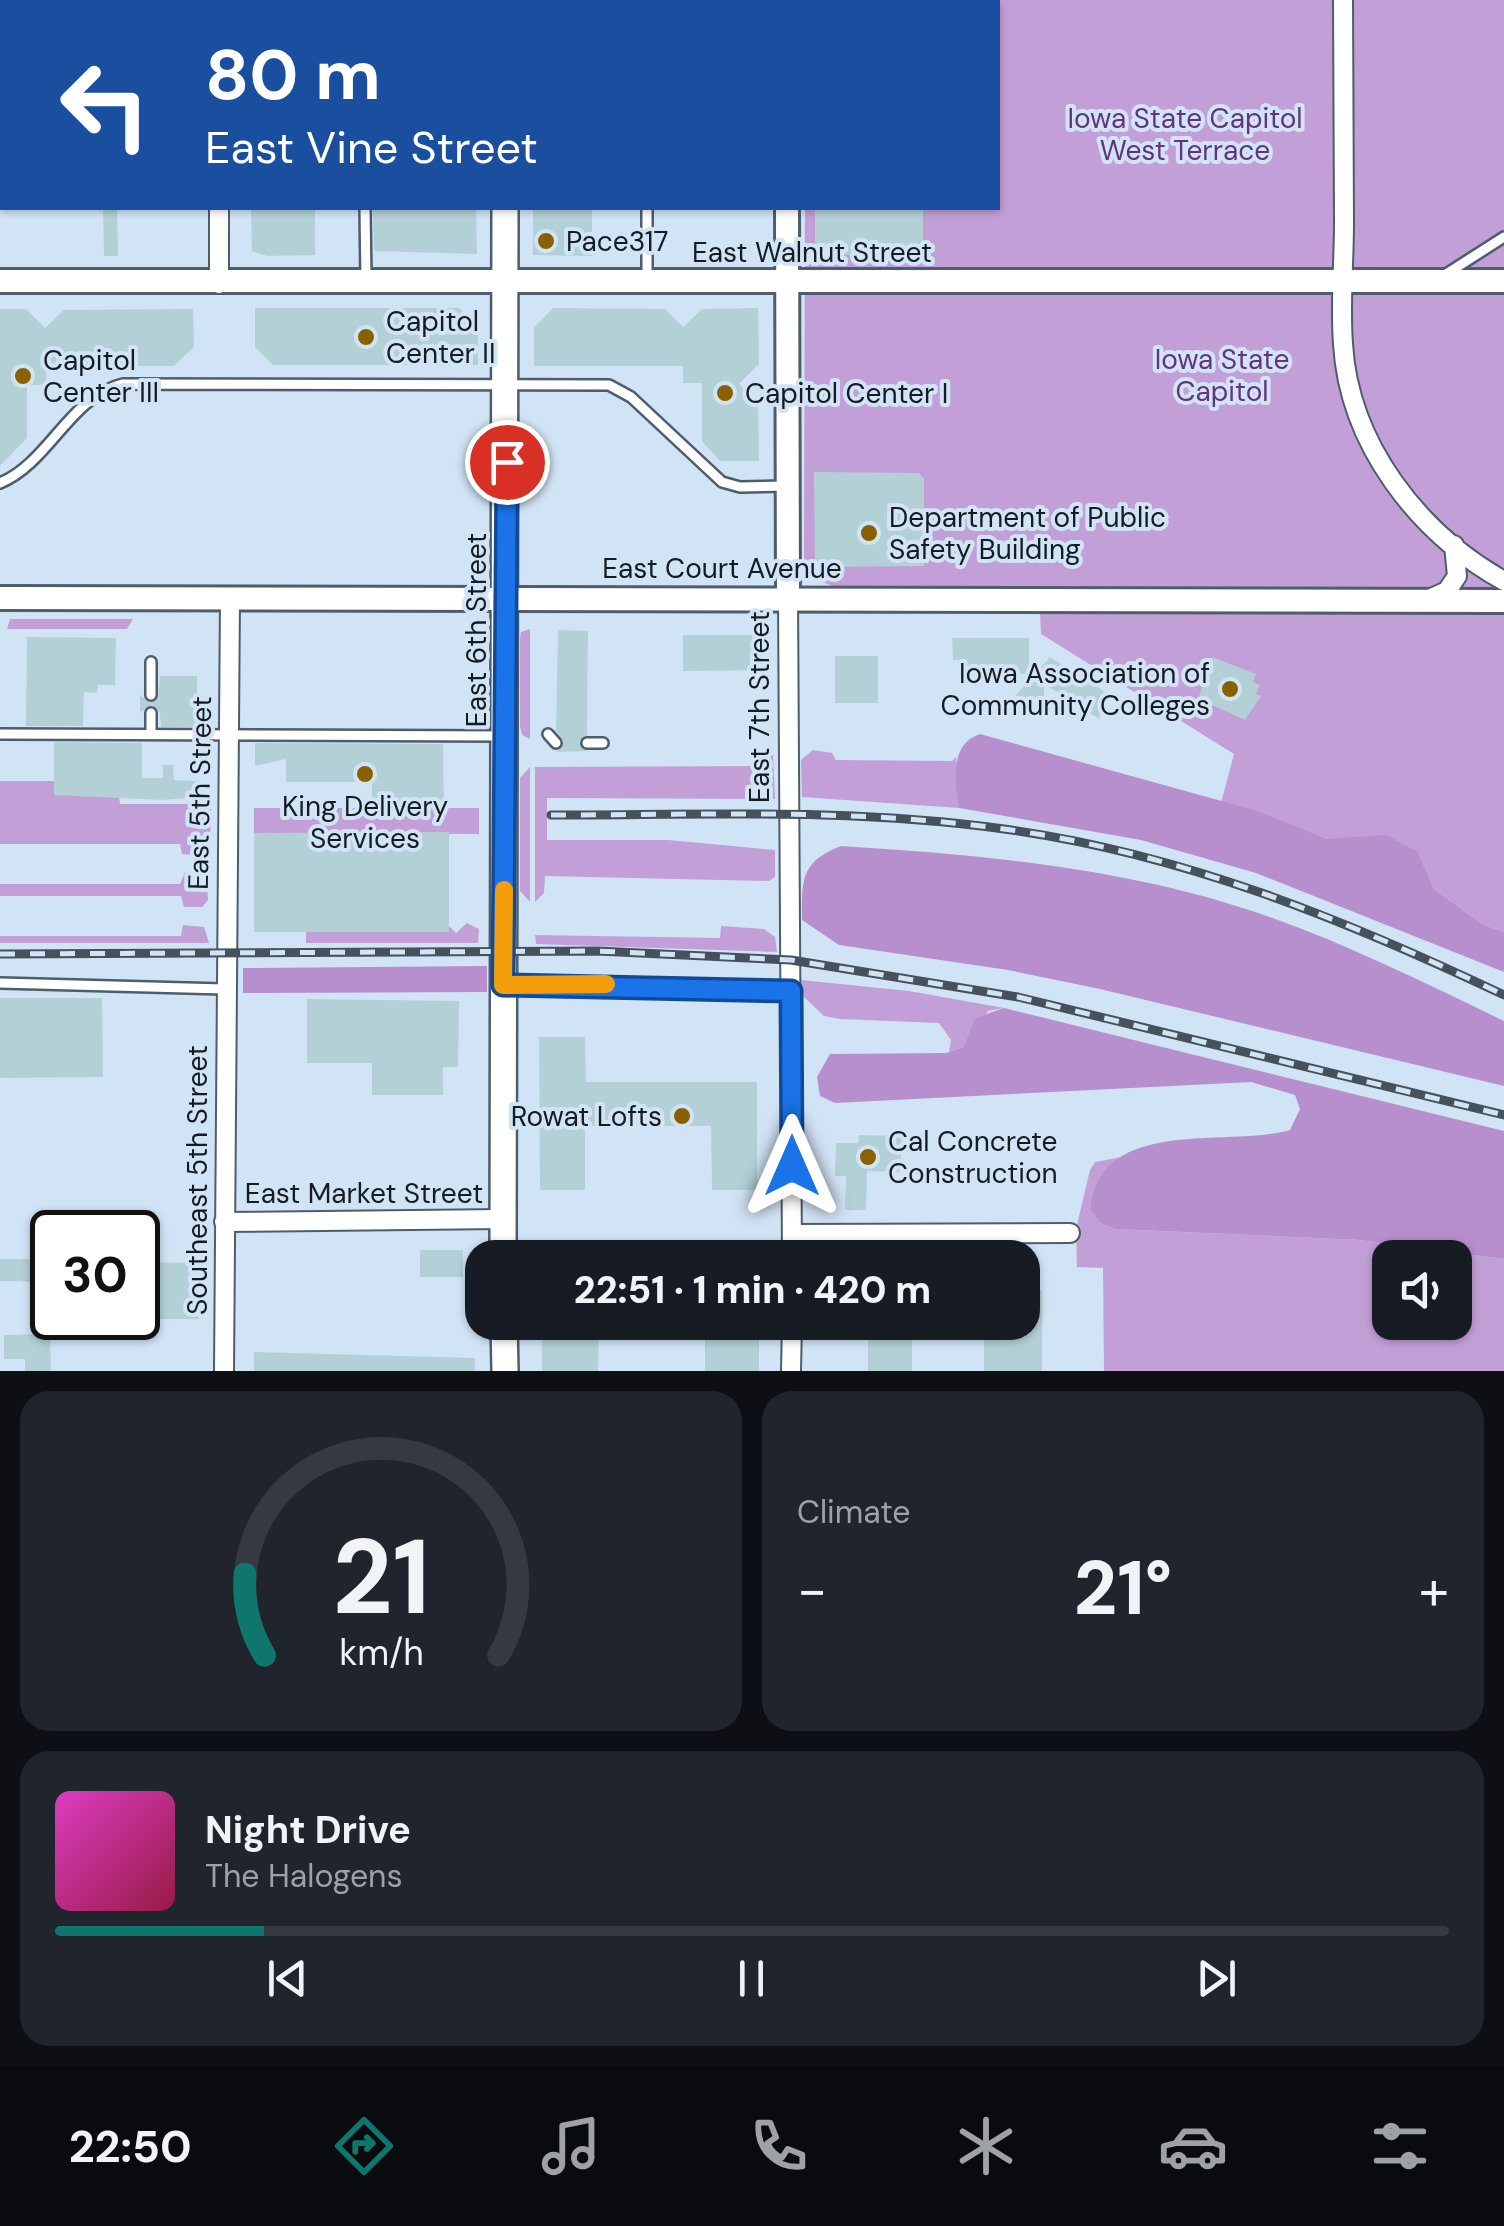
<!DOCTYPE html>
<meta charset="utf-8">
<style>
body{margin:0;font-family:"DM Sans",sans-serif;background:#20242c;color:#f1f3f6;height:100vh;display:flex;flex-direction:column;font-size:38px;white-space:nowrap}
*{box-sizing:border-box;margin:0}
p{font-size:32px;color:#9ea1a6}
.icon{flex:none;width:55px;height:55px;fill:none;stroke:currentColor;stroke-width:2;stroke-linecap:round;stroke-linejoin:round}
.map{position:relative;height:1371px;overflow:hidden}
.side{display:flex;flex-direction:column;gap:20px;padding:20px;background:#0d0f14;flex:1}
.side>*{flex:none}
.hud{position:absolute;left:0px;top:0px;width:1000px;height:210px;box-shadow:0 2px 8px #0004;background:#1a4fa0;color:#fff;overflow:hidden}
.tools{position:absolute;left:1372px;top:1240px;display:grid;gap:20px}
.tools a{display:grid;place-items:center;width:100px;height:100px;border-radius:20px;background:#171b24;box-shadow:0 2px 8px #0004;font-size:50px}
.speed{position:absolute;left:30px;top:1210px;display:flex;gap:20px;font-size:50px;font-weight:700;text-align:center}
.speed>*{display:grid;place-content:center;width:130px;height:130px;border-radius:50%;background:#171b24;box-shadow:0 2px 8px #0004;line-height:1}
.speed .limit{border:5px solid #111;border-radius:15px;background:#fff;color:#111}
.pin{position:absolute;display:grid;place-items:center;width:85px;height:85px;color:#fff;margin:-42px;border:5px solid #fff;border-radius:50%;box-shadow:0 2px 10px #0007}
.me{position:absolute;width:110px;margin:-55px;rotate:0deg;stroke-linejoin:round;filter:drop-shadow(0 0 8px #0008)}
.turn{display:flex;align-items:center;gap:35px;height:210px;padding:0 40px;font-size:45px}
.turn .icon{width:130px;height:130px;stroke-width:2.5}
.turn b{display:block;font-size:70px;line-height:85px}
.big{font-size:75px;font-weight:800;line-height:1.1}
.side .card{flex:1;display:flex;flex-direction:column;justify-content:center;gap:15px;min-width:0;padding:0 35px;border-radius:30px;background:#20242c}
.side .dial{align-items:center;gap:0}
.dial svg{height:260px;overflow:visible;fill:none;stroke:#363941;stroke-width:7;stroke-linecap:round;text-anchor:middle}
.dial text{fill:#f1f3f6;stroke:none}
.song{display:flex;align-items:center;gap:30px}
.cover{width:120px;height:120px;border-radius:15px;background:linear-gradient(135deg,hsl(310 70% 55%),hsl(340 70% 35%))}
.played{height:10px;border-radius:5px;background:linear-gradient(90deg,#0f766e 15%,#363941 15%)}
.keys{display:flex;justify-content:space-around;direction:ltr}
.heat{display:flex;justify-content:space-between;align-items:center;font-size:55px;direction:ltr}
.side .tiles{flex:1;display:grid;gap:20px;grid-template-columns:1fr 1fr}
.card:last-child{grid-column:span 2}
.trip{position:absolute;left:465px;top:1240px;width:575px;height:100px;border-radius:30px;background:#171b24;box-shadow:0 2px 8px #0004;font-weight:800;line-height:100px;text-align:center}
.tab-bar{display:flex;height:160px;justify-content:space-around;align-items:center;background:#090b0e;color:#9ea1a6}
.tab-bar .icon{width:70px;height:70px}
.tab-bar .selected{color:#0f766e}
.tab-bar b{font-size:45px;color:#f1f3f6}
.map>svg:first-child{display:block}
</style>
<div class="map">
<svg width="1504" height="1371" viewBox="0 0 1504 1371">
<rect width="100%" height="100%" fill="#d1e4f6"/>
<path fill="#c39fd7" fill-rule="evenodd" d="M 852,0 L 1504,0 L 1504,932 L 1482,924 L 1434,889 L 1418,852 L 1327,839 L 1221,803 L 1234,754 L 1041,634 L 1039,587 L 837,587 C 820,583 812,576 804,560 L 805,208 L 998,208 L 998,2 Z
M 10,619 L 133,619 L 127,629 L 7,629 Z
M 530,629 L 530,739 L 522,735 L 520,726 L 520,638 L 521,632 Z
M 813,750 L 832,753 L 836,760 L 952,761 L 956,757 L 959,808 L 802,797 L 801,760 Z
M 761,752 L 764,752 L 765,767 L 768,752 L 773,755 L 775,799 L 547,798 L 547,840 L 668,840 L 775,850 L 775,877 L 769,881 L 545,876 L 544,893 L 535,902 L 535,767 L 760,766 Z
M 530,767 L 530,902 L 520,891 L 520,778 Z
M 0,781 L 54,781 L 55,795 L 119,795 L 120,804 L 211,804 L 210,843 L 195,855 L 182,854 L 180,844 L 0,844 Z
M 254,808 L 479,808 L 479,834 L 254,833 Z
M 185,872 L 207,878 L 208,900 L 202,907 L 184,907 L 181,896 L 0,896 L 0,884 L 180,884 Z
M 467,923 L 479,929 L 478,943 L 306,943 L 306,932 L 449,932 L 449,926 L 456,933 Z
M 183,925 L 204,927 L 209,943 L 0,943 L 0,936 L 181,936 Z
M 721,926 L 764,929 L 775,937 L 777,952 L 536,944 L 535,935 L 720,938 Z
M 801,980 L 909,991 L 1004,1008 L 988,1011 L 964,1047 L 949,1052 L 951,1040 L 939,1023 L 840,1019 L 824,1016 L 802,995 Z
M 1122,1157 C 1102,1169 1092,1187 1090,1209 L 1100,1223 L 1115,1229 L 1360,1240 L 1504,1259 L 1504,1371 L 1104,1371 L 1103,1268 L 1077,1267 L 1076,1229 L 1090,1170 L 1095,1162 ZM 1390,1258 L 1455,1258 L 1455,1322 L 1390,1322 Z"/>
<path fill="#b78fcc" d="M 980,734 L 1254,810 L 1327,839 L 1386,835 L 1418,852 L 1434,889 L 1482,924 L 1504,932 L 1504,972 L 1256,873 L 1141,840 L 959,808 C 955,782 949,744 980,734 Z
M 841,846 C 985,855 1130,868 1267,916 C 1349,945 1427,984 1504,1021 L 1504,1086 L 1100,989 L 1008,970 L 839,945 L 802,920 C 802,880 800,862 841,846 Z
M 487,966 L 487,992 L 243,993 L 243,968 Z
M 1004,1008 L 1504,1131 L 1504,1259 L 1360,1240 L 1115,1229 L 1100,1223 L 1090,1209 C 1100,1115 1228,1148 1290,1130 L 1300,1109 L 1295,1095 L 1251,1082 L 835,1103 L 820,1096 L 817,1077 L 830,1054 L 946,1053 L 964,1047 L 975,1018 Z"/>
<path fill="#b4d0d7" d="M 103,208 L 117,208 L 118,256 L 104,256 Z
M 251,208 L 315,208 L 315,255 L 267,256 L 252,251 Z
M 373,208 L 476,208 L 477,254 L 374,251 Z
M 533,208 L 592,208 L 592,256 L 533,255 Z
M 815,208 L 923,208 L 923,255 L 815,255 Z
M 255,308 L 459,308 L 478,327 L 478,365 L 273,365 L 255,347 Z
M 553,308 L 665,309 L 683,327 L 702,309 L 758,308 L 759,364 L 739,384 L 758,402 L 759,461 L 720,461 L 702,441 L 702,383 L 683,383 L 683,366 L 534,366 L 534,328 Z
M 0,309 L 26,309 L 45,328 L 64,310 L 193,309 L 194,347 L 174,366 L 46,366 L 46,385 L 27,385 L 27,438 L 0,466 Z
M 814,472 L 919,473 L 924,479 L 924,566 L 815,567 Z
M 558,630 L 588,631 L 587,735 L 579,742 L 587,751 L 556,752 L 564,742 L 556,731 Z
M 683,635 L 762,635 L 762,670 L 683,671 Z
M 27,637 L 116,638 L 115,685 L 98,685 L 97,693 L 84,692 L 83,726 L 26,726 Z
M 952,638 L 1029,638 L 1029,674 L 966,673 L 966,660 L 953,660 Z
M 835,656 L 878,656 L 878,703 L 835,703 Z
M 1050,657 L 1107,693 L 1099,719 L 1044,684 L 1044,706 L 1015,696 Z
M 1212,657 L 1256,674 L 1253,682 L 1260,685 L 1256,694 L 1261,696 L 1245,720 L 1198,699 Z
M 160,676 L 197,676 L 197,727 L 161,727 L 160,713 L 152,705 L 140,713 L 140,695 L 150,703 L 158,698 Z
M 54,742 L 142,743 L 142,778 L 163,778 L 163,765 L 173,765 L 174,780 L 210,782 L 210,796 L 162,800 L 54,795 Z
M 255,743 L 443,744 L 444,809 L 372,809 L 372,782 L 286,782 L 286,759 L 255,766 Z
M 449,832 L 449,932 L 254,932 L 254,833 Z
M 0,998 L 102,998 L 103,1077 L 0,1078 Z
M 307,999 L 459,1001 L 458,1067 L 443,1067 L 443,1095 L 372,1095 L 372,1063 L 307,1063 Z
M 539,1037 L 585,1037 L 586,1082 L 757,1082 L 757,1190 L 712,1190 L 711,1126 L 585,1126 L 585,1190 L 540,1190 Z
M 859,1135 L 902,1136 L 900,1172 L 867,1171 L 866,1210 L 845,1210 L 846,1176 L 835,1176 L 836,1143 L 858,1143 Z
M 420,1250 L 463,1250 L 463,1277 L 420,1277 Z
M 0,1259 L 47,1259 L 52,1262 L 52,1282 L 0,1281 Z
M 138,1262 L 198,1263 L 199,1319 L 138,1319 Z
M 1022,1290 L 1042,1290 L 1042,1371 L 984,1371 L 984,1322 L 1022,1322 Z
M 542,1322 L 599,1322 L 598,1371 L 542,1371 Z
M 705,1322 L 759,1322 L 759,1371 L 705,1371 Z
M 868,1322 L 912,1322 L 912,1371 L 868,1371 Z
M 50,1334 L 51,1371 L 25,1371 L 25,1359 L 4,1359 L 4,1335 Z
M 254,1352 L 475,1358 L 475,1371 L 254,1371 Z"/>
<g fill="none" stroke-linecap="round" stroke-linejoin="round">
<g stroke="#4d5d6c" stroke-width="14">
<path id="service" d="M 365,0 L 365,2
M 646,0 L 646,2
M 769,2 L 769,0
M 365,208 L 366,280
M 647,208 L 647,279
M 1443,276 L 1504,237
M 0,483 C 49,463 70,396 123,384 L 609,385 L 631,397 L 722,482 L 740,487 L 785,486
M 151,662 L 151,695
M 151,713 L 151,734
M 0,734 L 502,736
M 548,734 L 556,743
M 587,743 L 603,743
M 0,983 L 224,989"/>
</g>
<g stroke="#4d5d6c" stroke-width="22">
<path id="minor" d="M 1343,0 C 1344,74 1344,148 1344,222 C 1344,262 1340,304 1343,344 C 1349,444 1418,533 1504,581
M 219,2 L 219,0
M 219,284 L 219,208
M 788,597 L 792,1258
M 1429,599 L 1447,591 L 1457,576 L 1454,545
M 503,985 L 791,991
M 224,1222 L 503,1219
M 792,1234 L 1070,1233
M 224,1371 L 230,598
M 791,1371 L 792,1322"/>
</g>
<g stroke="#4d5d6c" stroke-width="28">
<path id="tertiary" d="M 836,2 L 837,0
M 787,208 L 788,597
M 0,281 L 1504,281
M 0,598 L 1504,601"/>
</g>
<g stroke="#4d5d6c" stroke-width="30">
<path id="secondary" d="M 502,0 L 502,2
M 503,1258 L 505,208
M 504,1322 L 505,1371"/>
</g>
<use href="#service" stroke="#fff" stroke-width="9"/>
<use href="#minor" stroke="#fff" stroke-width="18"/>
<use href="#tertiary" stroke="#fff" stroke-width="22"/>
<use href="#secondary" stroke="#fff" stroke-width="25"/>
<g stroke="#47515b" stroke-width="9">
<path id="rail" d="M 551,815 C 701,815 854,808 1004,829 C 1181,853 1344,919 1504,995
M 0,954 L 597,951 L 791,960 L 1018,997 L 1504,1115"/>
</g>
<use href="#rail" stroke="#d1e4f6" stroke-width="5" stroke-dasharray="15" stroke-linecap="butt"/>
</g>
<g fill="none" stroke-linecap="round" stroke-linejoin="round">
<g stroke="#114b97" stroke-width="25">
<path id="route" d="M 507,462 L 503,985 L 791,991 L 792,1166"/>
</g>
<use href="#route" stroke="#1a73e8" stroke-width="18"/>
<path stroke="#f59e0b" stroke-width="18" d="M 504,890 L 503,985 L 606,984"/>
</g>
<g fill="#886100" stroke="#d1e4f6" stroke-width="4">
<circle cx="546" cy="241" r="10"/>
<circle cx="366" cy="337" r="10"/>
<circle cx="23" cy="376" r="10"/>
<circle cx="725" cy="393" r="10"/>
<circle cx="869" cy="533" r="10"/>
<circle cx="1230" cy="689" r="10"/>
<circle cx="365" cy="774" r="10"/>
<circle cx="682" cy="1116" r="10"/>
<circle cx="868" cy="1157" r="10"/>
</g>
<g text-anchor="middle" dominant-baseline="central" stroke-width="8" stroke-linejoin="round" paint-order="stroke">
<g font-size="28" fill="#64337b" stroke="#d1e4f6">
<text x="1185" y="118">Iowa State Capitol<tspan x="1185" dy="32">West Terrace</tspan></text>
<text x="1222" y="359">Iowa State<tspan x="1222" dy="32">Capitol</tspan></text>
</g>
<g font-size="28" fill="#151b22" stroke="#d1e4f6" text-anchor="start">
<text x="566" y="241">Pace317</text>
<text x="386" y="321">Capitol<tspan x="386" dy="32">Center II</tspan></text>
<text x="43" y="360">Capitol<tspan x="43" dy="32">Center III</tspan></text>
<text x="745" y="393">Capitol Center I</text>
<text x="889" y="517">Department of Public<tspan x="889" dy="32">Safety Building</tspan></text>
<text x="1210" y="673" text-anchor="end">Iowa Association of<tspan x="1210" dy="32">Community Colleges</tspan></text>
<text x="365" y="806" text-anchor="middle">King Delivery<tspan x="365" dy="32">Services</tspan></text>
<text x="662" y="1116" text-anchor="end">Rowat Lofts</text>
<text x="888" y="1141">Cal Concrete<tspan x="888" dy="32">Construction</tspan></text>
</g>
<g font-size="28" fill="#151b22" stroke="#d1e4f6">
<text x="812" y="252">East Walnut Street</text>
<text x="722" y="568">East Court Avenue</text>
<text transform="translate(476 630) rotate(-90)">East 6th Street</text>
<text transform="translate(759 707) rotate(-90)">East 7th Street</text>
<text transform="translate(200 793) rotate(-89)">East 5th Street</text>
<text transform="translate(197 1180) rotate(-90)">Southeast 5th Street</text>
<text x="364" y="1193">East Market Street</text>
</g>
</g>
</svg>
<div class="tools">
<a><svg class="icon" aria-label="sound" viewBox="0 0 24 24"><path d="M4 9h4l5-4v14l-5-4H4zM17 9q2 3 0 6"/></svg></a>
</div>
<div class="speed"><div class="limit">30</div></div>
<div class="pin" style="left:507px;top:462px;background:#d93025"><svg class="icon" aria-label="arrive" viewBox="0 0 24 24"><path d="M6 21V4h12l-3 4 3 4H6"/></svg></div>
<svg class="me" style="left:792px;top:1166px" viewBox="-20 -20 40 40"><path d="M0-17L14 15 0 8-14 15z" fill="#1a73e8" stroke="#fff" stroke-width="4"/></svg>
<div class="trip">22:51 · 1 min · 420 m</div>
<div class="hud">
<div class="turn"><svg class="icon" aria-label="left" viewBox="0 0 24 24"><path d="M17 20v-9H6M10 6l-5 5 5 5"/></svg><div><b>80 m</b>East Vine Street</div></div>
</div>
</div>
<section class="side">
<div class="tiles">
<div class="card dial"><svg viewBox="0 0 100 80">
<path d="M14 69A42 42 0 1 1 86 69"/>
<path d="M14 69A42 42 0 0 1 8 44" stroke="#0f766e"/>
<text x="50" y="56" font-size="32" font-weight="700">21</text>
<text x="50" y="72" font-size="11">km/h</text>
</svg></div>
<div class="card"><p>Climate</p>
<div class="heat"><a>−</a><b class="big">21°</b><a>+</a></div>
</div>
<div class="card">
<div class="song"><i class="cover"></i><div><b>Night Drive</b><p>The Halogens</p></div></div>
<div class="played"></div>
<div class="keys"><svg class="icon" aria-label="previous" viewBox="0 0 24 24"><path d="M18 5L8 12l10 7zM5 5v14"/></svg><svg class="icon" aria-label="pause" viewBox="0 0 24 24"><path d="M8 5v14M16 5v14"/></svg><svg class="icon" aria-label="next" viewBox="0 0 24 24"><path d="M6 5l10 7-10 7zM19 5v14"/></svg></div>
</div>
</div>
</section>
<nav class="tab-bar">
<b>22:50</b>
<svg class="icon selected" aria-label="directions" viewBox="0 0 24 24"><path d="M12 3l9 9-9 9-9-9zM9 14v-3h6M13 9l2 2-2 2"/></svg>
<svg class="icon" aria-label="music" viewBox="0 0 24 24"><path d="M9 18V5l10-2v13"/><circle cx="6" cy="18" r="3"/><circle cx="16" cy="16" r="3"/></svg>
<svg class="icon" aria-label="phone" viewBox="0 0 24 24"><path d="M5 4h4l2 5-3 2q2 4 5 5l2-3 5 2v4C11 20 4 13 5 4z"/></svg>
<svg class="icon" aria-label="climate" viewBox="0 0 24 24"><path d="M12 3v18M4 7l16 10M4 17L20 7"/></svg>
<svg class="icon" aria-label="car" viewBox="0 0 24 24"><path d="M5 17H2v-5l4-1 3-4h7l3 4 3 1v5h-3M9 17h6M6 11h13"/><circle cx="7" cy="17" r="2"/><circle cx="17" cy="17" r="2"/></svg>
<svg class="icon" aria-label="filters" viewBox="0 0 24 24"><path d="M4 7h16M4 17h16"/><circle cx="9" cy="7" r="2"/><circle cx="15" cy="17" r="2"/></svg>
</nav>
